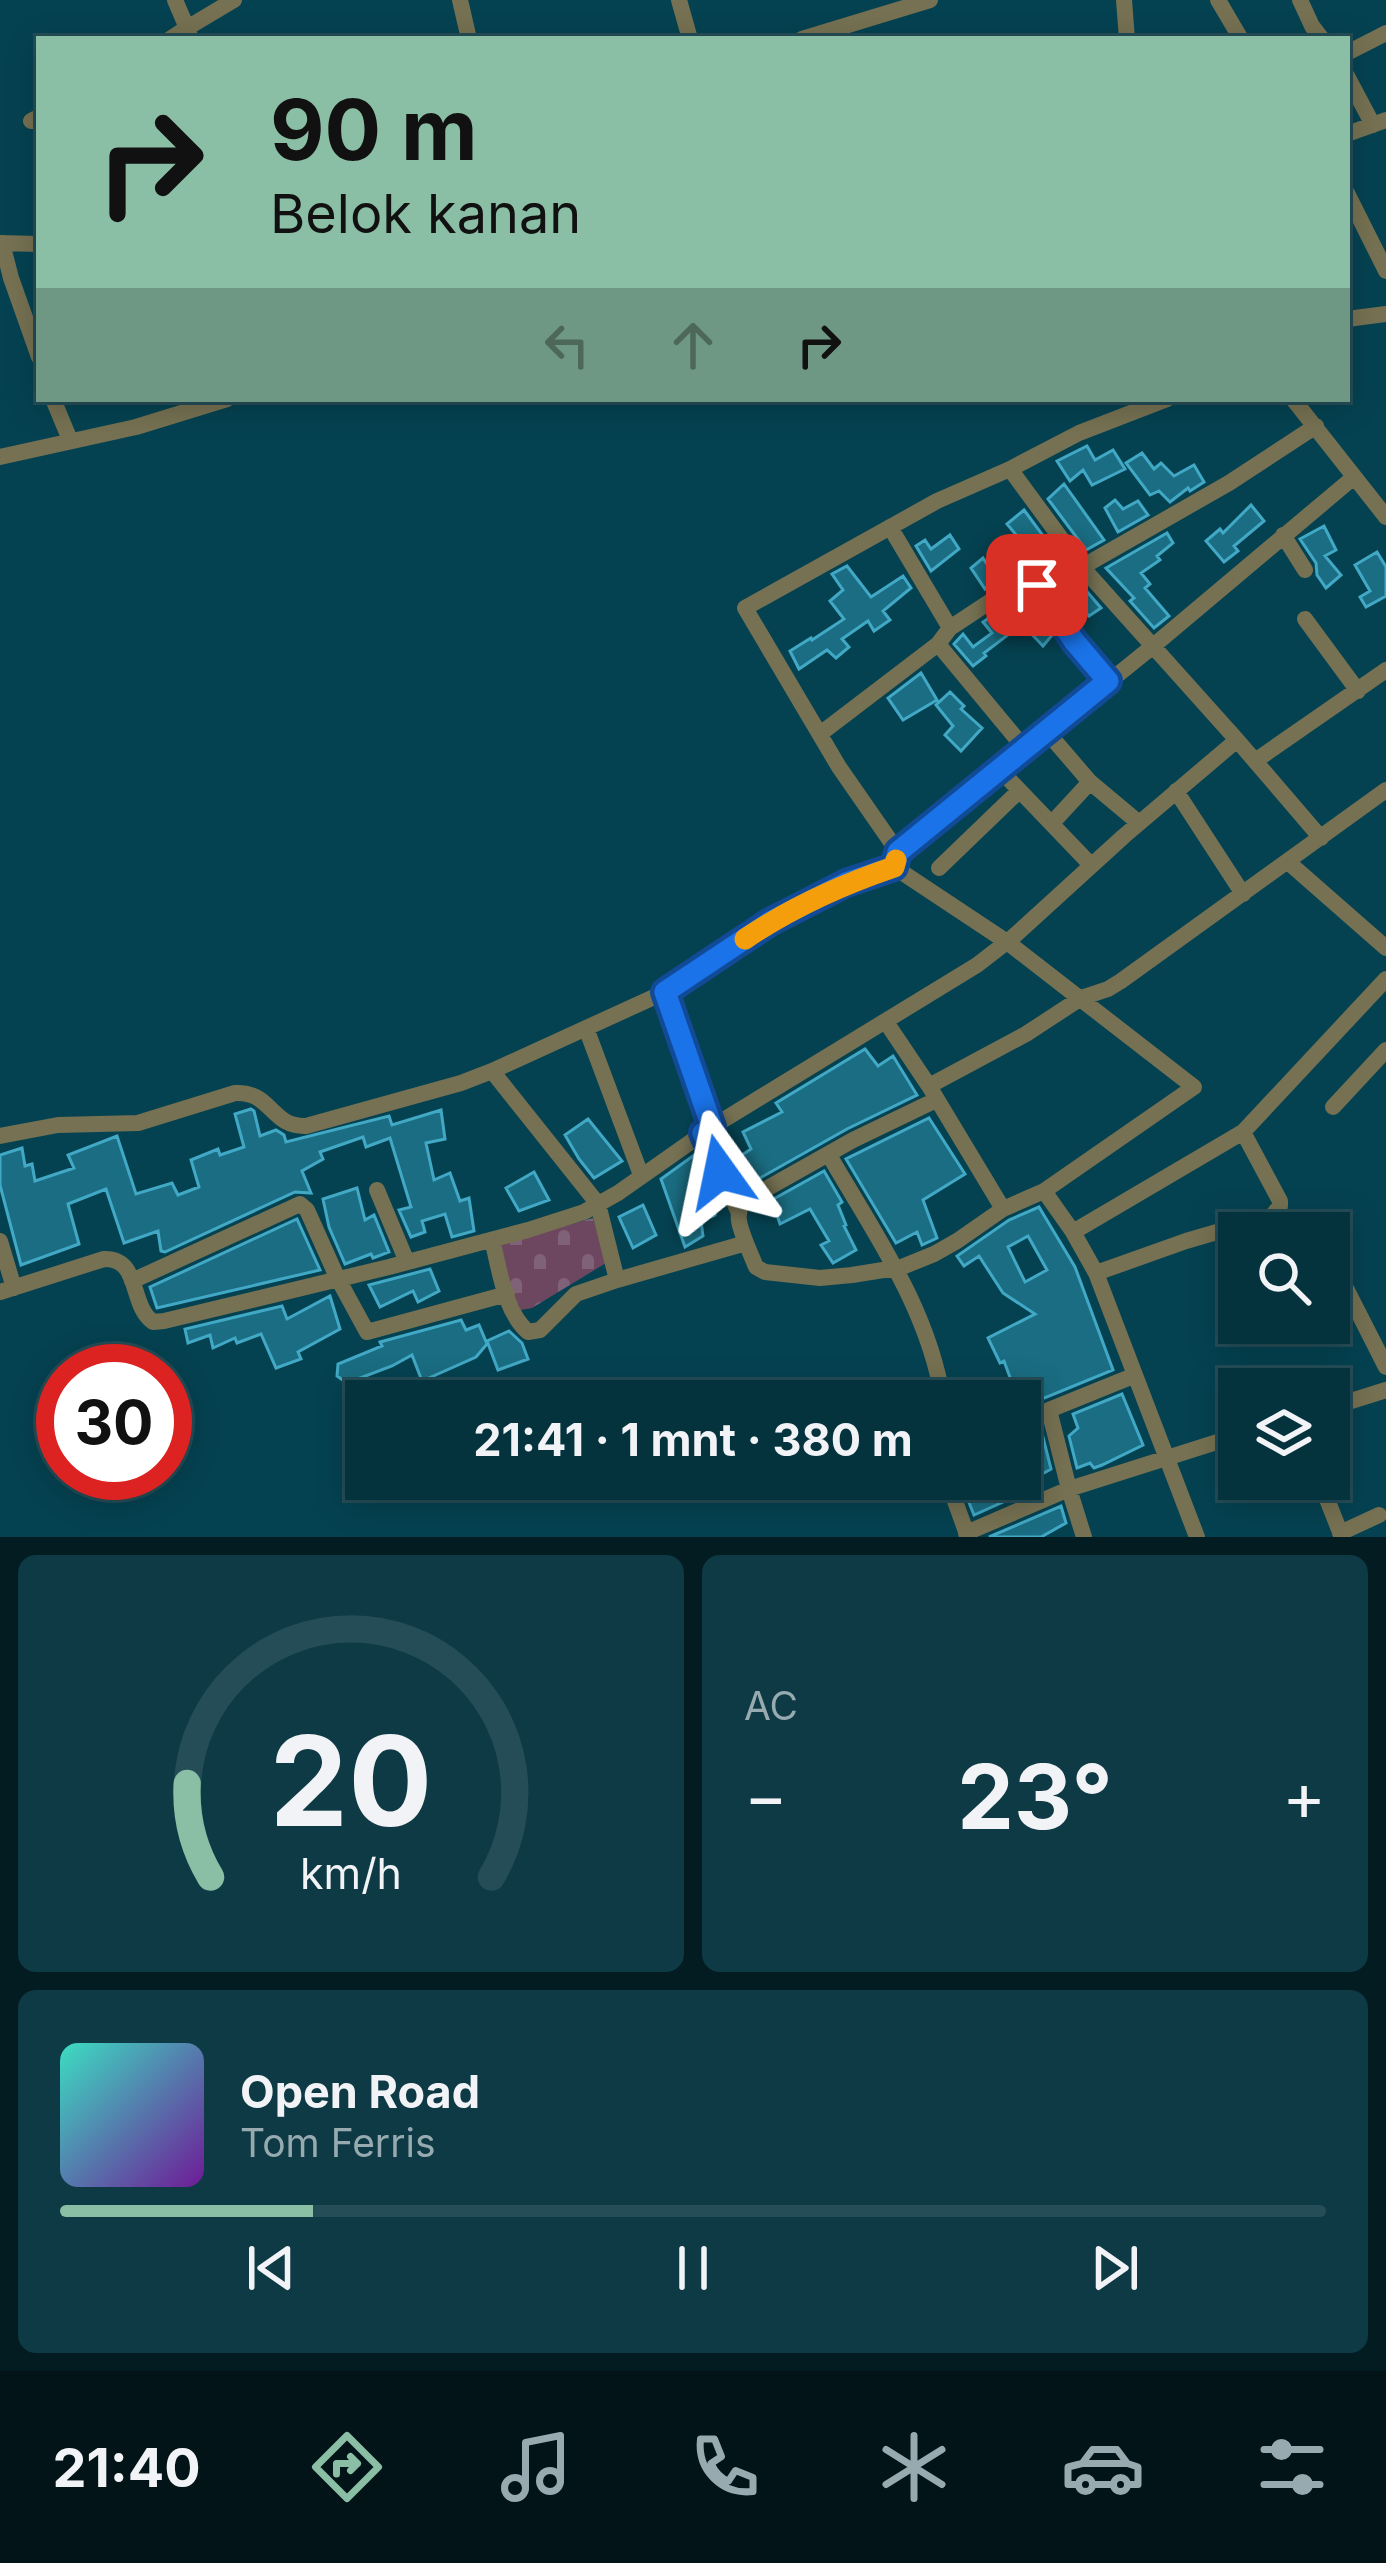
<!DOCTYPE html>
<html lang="id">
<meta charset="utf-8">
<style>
body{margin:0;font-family:Inter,sans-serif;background:#0d3a44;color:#f1f3f6;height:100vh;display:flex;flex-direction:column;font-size:45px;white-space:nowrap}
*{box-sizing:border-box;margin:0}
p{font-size:39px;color:#97aab0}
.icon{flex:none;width:66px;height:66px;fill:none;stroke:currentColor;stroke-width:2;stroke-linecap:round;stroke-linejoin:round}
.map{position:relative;height:1537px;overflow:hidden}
.sheet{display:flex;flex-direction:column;gap:18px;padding:18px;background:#021c22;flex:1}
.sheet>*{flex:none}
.banner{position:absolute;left:36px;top:36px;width:1314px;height:366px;border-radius:0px;box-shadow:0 6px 30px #0003,0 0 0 3px #254d57;background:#8abfa5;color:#111;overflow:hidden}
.fabs{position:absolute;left:1218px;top:1212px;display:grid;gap:24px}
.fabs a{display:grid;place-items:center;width:132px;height:132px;border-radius:0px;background:#04323d;box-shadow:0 6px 30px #0003,0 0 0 3px #254d57;font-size:60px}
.speed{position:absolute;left:36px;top:1344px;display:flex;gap:24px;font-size:60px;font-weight:700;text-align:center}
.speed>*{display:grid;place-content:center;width:156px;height:156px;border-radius:50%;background:#04323d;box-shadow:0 6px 30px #0003,0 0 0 3px #254d57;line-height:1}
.speed .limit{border:18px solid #d22;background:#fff;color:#111}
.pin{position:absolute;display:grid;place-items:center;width:102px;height:102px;color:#fff;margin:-51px;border-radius:24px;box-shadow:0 6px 18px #0006}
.me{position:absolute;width:132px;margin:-66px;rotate:348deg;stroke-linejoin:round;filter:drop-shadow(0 0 9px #0008)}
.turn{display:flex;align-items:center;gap:42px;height:252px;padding:0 36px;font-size:54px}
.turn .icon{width:156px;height:156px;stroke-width:2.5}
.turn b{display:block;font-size:84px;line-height:102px}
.lanes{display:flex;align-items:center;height:114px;padding:0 36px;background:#0003;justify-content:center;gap:60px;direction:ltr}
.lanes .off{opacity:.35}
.big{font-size:90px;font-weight:700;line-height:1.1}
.sheet .widget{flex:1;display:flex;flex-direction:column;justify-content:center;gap:18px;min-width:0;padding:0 42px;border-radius:18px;background:#0d3a44}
.sheet .dial{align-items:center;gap:0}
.dial svg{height:312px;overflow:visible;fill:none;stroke:#254d57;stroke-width:7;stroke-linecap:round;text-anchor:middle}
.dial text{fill:#f1f3f6;stroke:none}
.song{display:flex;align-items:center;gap:36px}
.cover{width:144px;height:144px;border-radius:18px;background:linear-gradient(135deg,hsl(170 70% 55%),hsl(280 70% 35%))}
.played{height:12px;border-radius:6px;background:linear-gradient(90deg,#8abfa5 20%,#254d57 20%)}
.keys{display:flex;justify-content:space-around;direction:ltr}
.heat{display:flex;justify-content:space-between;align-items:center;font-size:66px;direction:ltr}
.sheet .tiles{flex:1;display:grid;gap:18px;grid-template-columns:1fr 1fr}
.widget:last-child{grid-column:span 2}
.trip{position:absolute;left:345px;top:1380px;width:696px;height:120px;border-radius:0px;background:#04323d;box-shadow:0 6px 30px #0003,0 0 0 3px #254d57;font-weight:700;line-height:120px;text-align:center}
.dock{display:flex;height:192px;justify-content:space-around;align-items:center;background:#021418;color:#97aab0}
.dock .icon{width:84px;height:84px}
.dock .active{color:#8abfa5}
.dock b{font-size:54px;color:#f1f3f6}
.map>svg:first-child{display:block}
</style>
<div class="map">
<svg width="1386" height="1537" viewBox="0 0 1386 1537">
<defs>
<pattern id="cemetery-stones" width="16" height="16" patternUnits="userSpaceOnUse" patternTransform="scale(3)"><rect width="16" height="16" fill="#6d4760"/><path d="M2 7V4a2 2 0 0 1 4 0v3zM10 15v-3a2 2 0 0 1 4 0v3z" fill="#806278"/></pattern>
</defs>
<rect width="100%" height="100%" fill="#054251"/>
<path fill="url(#cemetery-stones)" d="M 593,1218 L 606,1263 L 532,1308 L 521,1310 L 507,1284 L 498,1245 Z"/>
<path fill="#1a6d82" stroke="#41a8c5" stroke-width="3" fill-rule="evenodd" d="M 1087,446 L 1095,460 L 1113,450 L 1125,469 L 1092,485 L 1083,470 L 1070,481 L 1057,461 Z
M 1142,453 L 1154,469 L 1161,463 L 1174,476 L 1194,465 L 1204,482 L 1190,491 L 1188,488 L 1170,502 L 1159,491 L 1150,495 L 1126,463 Z
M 1064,484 L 1104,540 L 1086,550 L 1048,499 Z
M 1115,500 L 1123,509 L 1138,501 L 1148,515 L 1118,532 L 1105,508 Z
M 1251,505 L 1264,521 L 1234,546 L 1238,551 L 1224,562 L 1206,541 L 1220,529 L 1223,533 Z
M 1024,510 L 1047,541 L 1033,555 L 1007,524 Z
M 1324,526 L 1336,550 L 1325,556 L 1341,575 L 1326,588 L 1317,575 L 1316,563 L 1300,539 Z
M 1167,533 L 1173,543 L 1157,556 L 1160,560 L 1141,573 L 1150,584 L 1145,588 L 1169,616 L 1154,628 L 1130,601 L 1134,598 L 1106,568 Z
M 950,535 L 959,549 L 931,571 L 916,546 L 925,540 L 931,549 Z
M 1007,548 L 1020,566 L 1007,575 L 1006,573 L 985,589 L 971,568 L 983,558 L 987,564 Z
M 1377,552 L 1386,567 L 1386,596 L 1366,607 L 1360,597 L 1370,591 L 1355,565 Z
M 847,566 L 871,597 L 903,576 L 911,588 L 883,611 L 890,620 L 874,631 L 868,621 L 842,639 L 849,647 L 836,658 L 827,650 L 799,669 L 790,651 L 811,638 L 812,640 L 844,619 L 830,601 L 843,590 L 832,574 Z
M 1066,567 L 1101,608 L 1089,616 L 1066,591 L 1056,573 Z
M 1027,592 L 1054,633 L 1043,646 L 1022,624 L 984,653 L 986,656 L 973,666 L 954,644 L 963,634 L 973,647 L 992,633 L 983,622 Z
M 921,673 L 937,700 L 903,720 L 888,698 Z
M 950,692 L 964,706 L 961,709 L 982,728 L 961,751 L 945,735 L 953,726 L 936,705 Z
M 865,1049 L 878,1066 L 893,1056 L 917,1095 L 847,1129 L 744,1187 L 739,1182 L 744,1176 L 736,1159 L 751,1149 L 743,1132 L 782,1112 L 776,1103 Z
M 251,1109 L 254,1111 L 260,1136 L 276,1130 L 284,1135 L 286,1142 L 389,1116 L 392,1125 L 441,1110 L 445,1139 L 426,1143 L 434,1180 L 450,1173 L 460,1201 L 469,1198 L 474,1231 L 452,1237 L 445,1214 L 422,1221 L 425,1232 L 411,1237 L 399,1210 L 411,1207 L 390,1138 L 366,1147 L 363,1137 L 320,1152 L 323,1159 L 302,1171 L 311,1193 L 295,1192 L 165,1252 L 161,1251 L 158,1231 L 124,1243 L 106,1189 L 68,1204 L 79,1244 L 21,1265 L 0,1185 L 0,1155 L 22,1148 L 25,1166 L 32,1164 L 35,1181 L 74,1168 L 68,1155 L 117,1136 L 136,1194 L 172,1183 L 178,1195 L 199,1187 L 191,1160 L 218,1149 L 220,1155 L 244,1147 L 235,1114 Z
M 929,1118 L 965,1174 L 923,1200 L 937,1238 L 922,1245 L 917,1232 L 896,1243 L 846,1159 Z
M 588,1119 L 622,1161 L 594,1178 L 579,1159 L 565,1135 Z
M 697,1153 L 713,1188 L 715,1215 L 701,1221 L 703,1236 L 685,1247 L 661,1179 Z
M 824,1171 L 842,1202 L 838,1205 L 846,1225 L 844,1226 L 856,1250 L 833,1263 L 821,1245 L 829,1241 L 810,1209 L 780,1224 L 772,1200 Z
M 534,1172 L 549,1200 L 519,1211 L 506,1188 Z
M 357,1188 L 365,1220 L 374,1215 L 389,1252 L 373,1258 L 371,1254 L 345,1264 L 329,1227 L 323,1199 Z
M 643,1205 L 656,1235 L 633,1248 L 619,1217 Z
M 1039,1207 L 1075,1267 L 1113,1370 L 1044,1398 L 1022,1410 L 1004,1361 L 1000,1363 L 988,1338 L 1035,1314 L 1003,1293 L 979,1256 L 964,1266 L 957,1256 L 1009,1220 ZM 1028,1236 L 1047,1270 L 1025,1282 L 1008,1247 Z
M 297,1219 L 320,1270 L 157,1308 L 150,1287 Z
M 430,1269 L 439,1291 L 418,1302 L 413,1291 L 380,1307 L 369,1285 Z
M 330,1296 L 340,1329 L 298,1352 L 301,1359 L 276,1368 L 261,1334 L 237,1343 L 235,1338 L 213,1348 L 210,1335 L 188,1343 L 185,1329 L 282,1306 L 287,1319 Z
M 461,1320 L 466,1330 L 479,1325 L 487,1344 L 476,1357 L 422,1381 L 412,1355 L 392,1366 L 347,1383 L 337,1376 L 338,1364 L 382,1346 L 380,1342 Z
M 509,1331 L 522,1343 L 528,1359 L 498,1370 L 487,1341 Z
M 1122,1394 L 1143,1445 L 1102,1465 L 1094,1468 L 1090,1463 L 1077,1468 L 1069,1436 L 1078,1428 L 1073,1414 Z
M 1041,1429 L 1051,1469 L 1010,1492 L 1012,1498 L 974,1515 L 964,1490 L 970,1487 L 967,1479 L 1020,1479 L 1020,1454 L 1028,1451 L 1022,1438 Z
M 1061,1506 L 1066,1523 L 1041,1537 L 989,1537 Z"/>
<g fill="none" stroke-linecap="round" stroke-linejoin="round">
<path stroke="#767152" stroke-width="16" d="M 460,0 L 469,39
M 679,0 L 690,39
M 1124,0 L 1127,39
M 1218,0 L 1241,39
M 1300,0 L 1312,26 L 1322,39
M 170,39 L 187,28 L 175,0
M 191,39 L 187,28 L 234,0
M 802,39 L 930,0
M 1347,53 L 1386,33
M 1347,76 L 1373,125
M 31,121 L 39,117
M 1347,134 L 1386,120
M 1347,193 L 1386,271
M 0,243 L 39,244
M 2,243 L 11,278 L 39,357
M 1347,319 L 1386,314
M 53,399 L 70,440
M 1293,399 L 1386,517
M 0,457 L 136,427 L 227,399
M 1010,469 L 1082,567 L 1237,740 L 1321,838
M 890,527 L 950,628
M 1283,535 L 1305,570
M 1082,567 L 1229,483 L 1316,426
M 1032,576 L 1074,641 L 1108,681
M 1305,619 L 1358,691
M 938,644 L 1025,749
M 1047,732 L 1090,782 L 1139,823
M 820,734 L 938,644 L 950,628 L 1068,550
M 1255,761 L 1386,670
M 1000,770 L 1091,865
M 1176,791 L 1243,894
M 1053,822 L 1090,782
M 898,852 L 839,767 L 745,608 L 937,501 L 1010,469 L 1079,433 L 1167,399
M 896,860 L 898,852 L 1152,647 L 1354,477
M 1288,862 L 1386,948
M 894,867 L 1007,942 L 1194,1087 L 1044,1191
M 939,868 L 1019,791
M 665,992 L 712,1127
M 886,1022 L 929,1086 L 1003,1209 L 1044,1191 L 1073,1232 L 1096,1273 L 1197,1537
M 586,1028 L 641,1175
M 492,1071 L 598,1204 L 617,1280 L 746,1243 L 756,1267 L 765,1272 L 820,1278 L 852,1275 L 902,1267 L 934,1254 L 957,1241 L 1003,1209
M 929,1086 L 1026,1034 L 1081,998 L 1108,989 L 1121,981 L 1386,790
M 1333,1107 L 1386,1050
M 1243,1132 L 1386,979
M 702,1133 L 738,1211
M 0,1136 L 58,1125 L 138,1123 L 235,1093 C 272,1091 270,1127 306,1126 L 461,1083 L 492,1071 L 665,992 L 769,922 L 802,905 L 846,883 L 894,867
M 829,1155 C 874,1233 929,1309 943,1401
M 377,1190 L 407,1262
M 1073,1232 L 1243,1132 L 1280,1201 L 1280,1206 L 1272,1216 L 1186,1241 L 1096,1273
M 492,1240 C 500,1270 504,1311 528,1332 L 540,1330 L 576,1294 L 617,1280
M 0,1241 L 14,1288
M 746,1243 C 741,1229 734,1216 743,1202 L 853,1140 L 936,1100
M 1329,1255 L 1386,1367
M 132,1281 L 300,1204 L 307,1210 L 337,1277 L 367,1332 L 507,1294
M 0,1292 L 104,1259 C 141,1258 129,1305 153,1322 L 164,1321 L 389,1267 L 528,1230 L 584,1212 L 618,1193 L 712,1127 L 977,965 L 1012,938 L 1124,836 L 1237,740
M 1329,1408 L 1386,1390
M 1049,1410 L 1069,1489 L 1084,1537
M 1020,1426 L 1049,1410 L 1133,1376
M 947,1479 L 968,1537
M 1319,1479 L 1342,1537
M 966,1533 L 1069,1489 L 1239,1435
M 1340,1533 L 1379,1515"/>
</g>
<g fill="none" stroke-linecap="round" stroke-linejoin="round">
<g stroke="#114b97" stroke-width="30">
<path id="route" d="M 720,1172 L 703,1133 L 712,1127 L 665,992 L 770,922 L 846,883 L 894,867 L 898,852 L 1108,681 L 1074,641 L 1037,585"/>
</g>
<use href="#route" stroke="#1a73e8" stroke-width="21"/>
<path stroke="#f59e0b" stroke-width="21" d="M 745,939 C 792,907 841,885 894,867 L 896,860"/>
</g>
</svg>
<div class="fabs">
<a><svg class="icon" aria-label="search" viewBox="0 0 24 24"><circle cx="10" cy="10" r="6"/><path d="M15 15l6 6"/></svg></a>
<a><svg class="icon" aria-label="layers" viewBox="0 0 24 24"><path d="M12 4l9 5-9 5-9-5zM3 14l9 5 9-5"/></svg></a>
</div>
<div class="speed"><div class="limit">30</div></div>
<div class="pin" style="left:1037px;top:585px;background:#d93025"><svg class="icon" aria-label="arrive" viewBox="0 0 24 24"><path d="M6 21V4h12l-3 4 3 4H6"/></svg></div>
<svg class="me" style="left:720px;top:1172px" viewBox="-20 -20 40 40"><path d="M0-17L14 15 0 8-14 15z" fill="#1a73e8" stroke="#fff" stroke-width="4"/></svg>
<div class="trip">21:41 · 1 mnt · 380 m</div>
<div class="banner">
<div class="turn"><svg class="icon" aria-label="right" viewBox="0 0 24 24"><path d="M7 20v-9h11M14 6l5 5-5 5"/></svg><div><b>90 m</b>Belok kanan</div></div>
<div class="lanes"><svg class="icon off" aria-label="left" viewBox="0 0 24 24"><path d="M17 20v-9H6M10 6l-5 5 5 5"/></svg><svg class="icon off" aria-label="ahead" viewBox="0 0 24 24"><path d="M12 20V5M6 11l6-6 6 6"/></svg><svg class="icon" aria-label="right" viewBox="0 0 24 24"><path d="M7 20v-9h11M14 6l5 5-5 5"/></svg></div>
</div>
</div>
<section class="sheet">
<div class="tiles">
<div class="widget dial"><svg viewBox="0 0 100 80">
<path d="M14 69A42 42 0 1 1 86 69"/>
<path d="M14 69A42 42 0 0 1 8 45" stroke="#8abfa5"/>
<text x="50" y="56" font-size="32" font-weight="700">20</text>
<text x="50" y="72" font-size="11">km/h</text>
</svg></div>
<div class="widget"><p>AC</p>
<div class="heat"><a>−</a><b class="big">23°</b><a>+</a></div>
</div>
<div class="widget">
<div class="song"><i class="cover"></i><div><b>Open Road</b><p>Tom Ferris</p></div></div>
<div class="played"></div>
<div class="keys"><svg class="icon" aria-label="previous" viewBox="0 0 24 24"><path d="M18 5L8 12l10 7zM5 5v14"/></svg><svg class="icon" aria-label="pause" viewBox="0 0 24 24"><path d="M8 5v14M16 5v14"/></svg><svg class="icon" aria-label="next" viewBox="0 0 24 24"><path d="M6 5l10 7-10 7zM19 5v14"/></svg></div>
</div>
</div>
</section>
<nav class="dock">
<b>21:40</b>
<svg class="icon active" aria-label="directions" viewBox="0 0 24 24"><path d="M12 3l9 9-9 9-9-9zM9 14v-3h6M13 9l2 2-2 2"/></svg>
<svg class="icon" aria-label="music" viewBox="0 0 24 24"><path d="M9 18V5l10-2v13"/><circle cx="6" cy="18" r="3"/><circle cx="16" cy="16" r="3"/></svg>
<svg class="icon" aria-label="phone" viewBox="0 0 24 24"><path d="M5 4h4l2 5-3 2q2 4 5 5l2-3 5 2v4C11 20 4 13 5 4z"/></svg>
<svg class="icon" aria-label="climate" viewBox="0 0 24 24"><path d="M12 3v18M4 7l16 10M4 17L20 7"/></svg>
<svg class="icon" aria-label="car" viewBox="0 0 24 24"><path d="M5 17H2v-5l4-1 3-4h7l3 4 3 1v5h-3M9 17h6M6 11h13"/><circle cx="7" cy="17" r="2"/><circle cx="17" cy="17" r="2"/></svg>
<svg class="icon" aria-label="filters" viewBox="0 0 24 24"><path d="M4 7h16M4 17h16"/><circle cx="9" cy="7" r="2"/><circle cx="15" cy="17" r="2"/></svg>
</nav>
